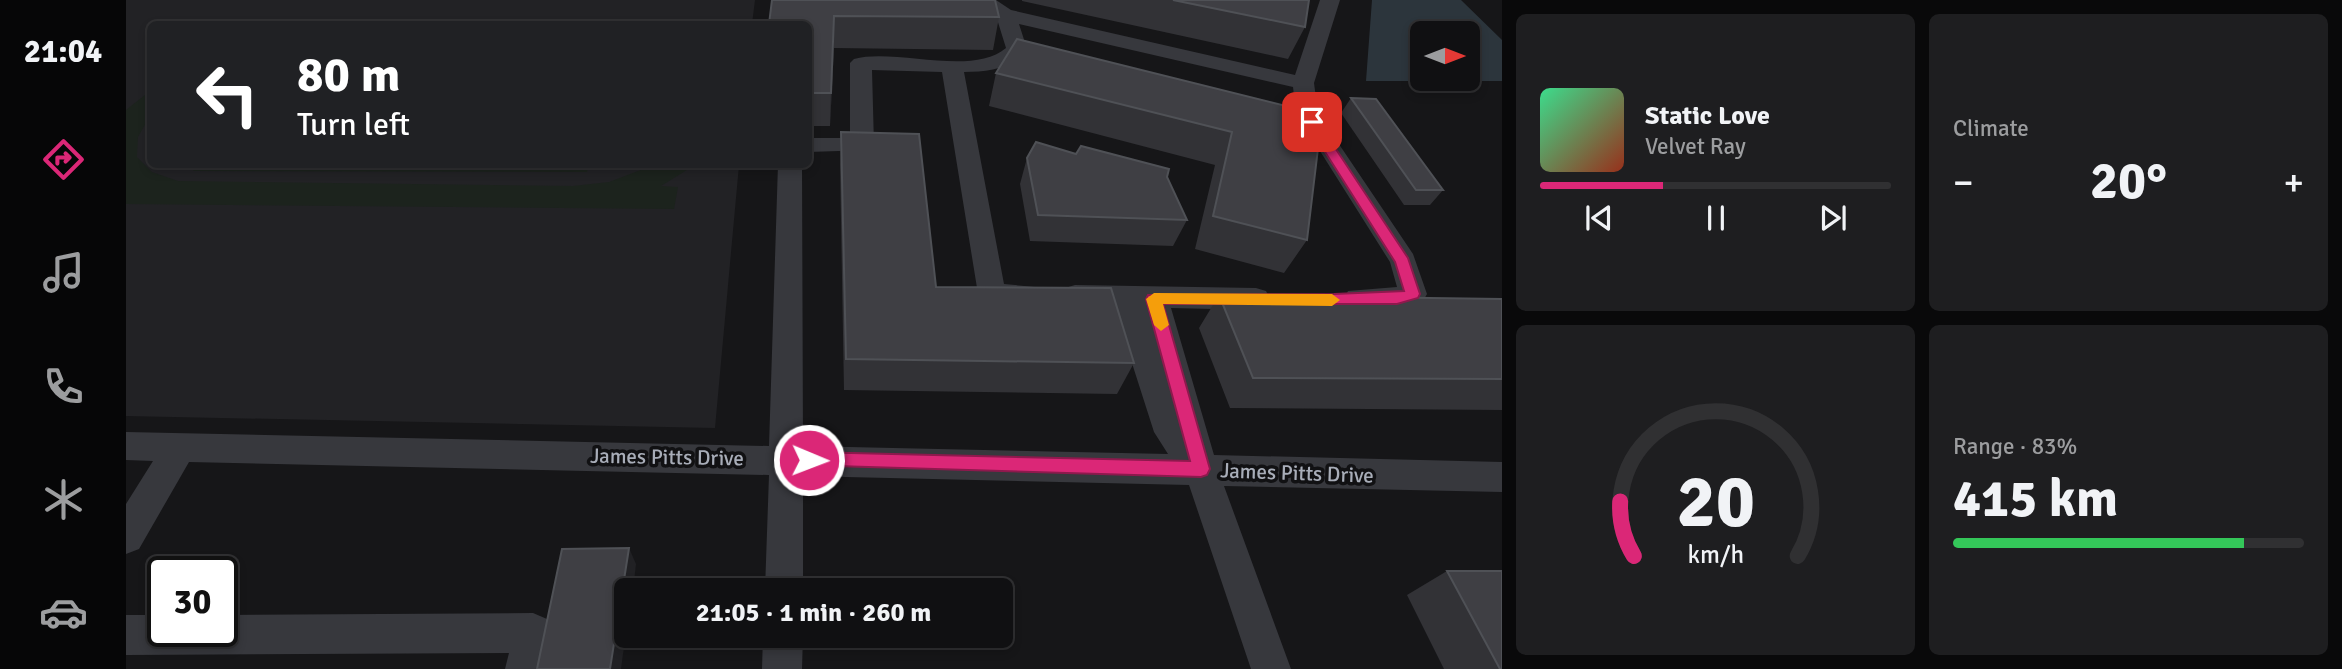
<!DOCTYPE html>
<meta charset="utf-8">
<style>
body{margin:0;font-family:Signika,sans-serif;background:#1e1e20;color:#f1f3f6;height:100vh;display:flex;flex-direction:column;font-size:26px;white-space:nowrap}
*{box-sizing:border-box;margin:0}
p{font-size:23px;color:#9c9d9f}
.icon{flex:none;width:38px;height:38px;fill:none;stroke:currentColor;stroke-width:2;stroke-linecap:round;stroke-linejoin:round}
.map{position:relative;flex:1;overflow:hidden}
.panel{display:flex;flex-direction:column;gap:14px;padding:14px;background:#09090a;width:840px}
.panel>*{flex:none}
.banner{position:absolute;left:21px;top:21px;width:665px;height:147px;border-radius:10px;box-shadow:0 4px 10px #0003,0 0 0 2px #303032;background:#202124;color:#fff;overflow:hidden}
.needle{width:46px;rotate:90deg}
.tools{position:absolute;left:1284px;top:21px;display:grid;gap:14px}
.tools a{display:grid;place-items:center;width:70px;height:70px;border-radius:10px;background:#101012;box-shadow:0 4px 10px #0003,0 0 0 2px #303032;font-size:35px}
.speed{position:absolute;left:21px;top:556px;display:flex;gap:14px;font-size:35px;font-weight:700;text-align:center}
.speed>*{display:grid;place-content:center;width:91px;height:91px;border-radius:50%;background:#101012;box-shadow:0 4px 10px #0003,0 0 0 2px #303032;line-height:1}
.speed .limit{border:4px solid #111;border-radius:10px;background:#fff;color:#111}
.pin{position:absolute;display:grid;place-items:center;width:60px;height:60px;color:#fff;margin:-30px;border-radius:14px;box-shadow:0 4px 10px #0006}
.me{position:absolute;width:77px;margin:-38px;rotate:91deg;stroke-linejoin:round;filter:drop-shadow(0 0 5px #0008)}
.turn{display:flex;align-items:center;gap:24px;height:147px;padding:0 35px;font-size:32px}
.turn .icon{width:91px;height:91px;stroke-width:2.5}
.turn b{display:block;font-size:49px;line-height:60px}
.big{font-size:52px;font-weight:700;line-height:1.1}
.panel .widget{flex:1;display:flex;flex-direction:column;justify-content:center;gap:10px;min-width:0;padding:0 24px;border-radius:10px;background:#1e1e20}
.panel .dial{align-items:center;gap:0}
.dial svg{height:182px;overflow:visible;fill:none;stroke:#303032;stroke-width:7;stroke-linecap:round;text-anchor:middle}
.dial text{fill:#f1f3f6;stroke:none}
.song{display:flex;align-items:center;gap:21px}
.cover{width:84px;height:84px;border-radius:10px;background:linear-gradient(135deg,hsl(150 70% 55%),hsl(10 70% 35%))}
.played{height:7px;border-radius:4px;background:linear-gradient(90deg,#db2777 35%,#303032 35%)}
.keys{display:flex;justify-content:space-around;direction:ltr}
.heat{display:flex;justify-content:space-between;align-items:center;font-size:38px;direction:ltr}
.charge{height:10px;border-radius:5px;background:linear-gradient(90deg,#34c759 83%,#303032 0)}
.panel .tiles{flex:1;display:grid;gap:14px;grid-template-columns:repeat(2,1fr)}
.trip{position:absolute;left:488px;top:578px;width:399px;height:70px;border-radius:10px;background:#101012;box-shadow:0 4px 10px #0003,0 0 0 2px #303032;font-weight:700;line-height:70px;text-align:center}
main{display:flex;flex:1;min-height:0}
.menu{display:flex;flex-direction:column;width:126px;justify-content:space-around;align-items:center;background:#060607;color:#9c9d9f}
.menu .icon{width:49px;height:49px}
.menu .on{color:#db2777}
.menu b{font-size:32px;color:#f1f3f6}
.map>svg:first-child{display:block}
</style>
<main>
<nav class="menu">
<b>21:04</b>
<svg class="icon on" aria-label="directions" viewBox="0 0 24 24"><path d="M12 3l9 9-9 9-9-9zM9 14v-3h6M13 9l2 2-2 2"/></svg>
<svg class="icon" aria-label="music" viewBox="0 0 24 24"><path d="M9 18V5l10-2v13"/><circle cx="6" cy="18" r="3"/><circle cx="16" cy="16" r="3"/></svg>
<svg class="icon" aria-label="phone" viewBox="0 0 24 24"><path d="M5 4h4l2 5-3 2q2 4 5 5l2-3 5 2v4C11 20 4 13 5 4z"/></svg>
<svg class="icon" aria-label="climate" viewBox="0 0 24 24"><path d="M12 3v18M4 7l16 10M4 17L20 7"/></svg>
<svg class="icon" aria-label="car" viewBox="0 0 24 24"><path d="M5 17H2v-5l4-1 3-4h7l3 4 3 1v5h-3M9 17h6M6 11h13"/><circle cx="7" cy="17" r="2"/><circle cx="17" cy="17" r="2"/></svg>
</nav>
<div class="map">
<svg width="1376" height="669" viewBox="0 0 1376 669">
<rect width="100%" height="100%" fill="#161618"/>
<path fill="#222225" d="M 0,0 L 629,0 L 626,24 L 24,24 L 24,164 L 613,165 L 589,428 L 0,416 Z"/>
<path fill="#1c231d" d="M 24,91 L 24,116 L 12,137 L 11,157 L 26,172 L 52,181 L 447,186 L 483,182 L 528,165 L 569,165 L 535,186 L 552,187 L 548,209 L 0,204 L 0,110 Z
M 72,164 L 463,164 L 463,165 L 461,172 L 67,171 Z"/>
<path fill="#2c353c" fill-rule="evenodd" d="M 1246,0 L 1335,0 L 1376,40 L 1376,81 L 1240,81 ZM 1297,33 L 1342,33 L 1342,79 L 1297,79 Z"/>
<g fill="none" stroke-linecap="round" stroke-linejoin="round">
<path fill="#37383d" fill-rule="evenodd" d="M 843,0 L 870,0 L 885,10 L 1169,75 L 1194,0 L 1214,0 L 1188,83 L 1192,113 L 1287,254 L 1301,294 L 1297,301 C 1274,309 1246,314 1222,307 L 1218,299 L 1222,291 L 1271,287 L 1264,262 L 1170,113 L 1167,87 L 893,24 L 901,49 C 887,69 862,72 838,72 L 878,284 L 909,287 L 913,295 L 909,303 L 899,306 L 856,301 L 852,294 L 816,72 L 746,70 L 748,145 L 744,150 L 682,152 L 682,138 L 724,138 L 724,63 L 728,59 C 770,48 846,77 880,48 L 871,19 Z
M 652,164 L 676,164 L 677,446 L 1042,454 L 1028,432 L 988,307 L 939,304 L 935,296 L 939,288 L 949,285 L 1130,288 L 1140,291 L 1144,299 L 1140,307 L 1130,310 L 1045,308 L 1088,455 L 1376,462 L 1376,492 L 1098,486 L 1165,669 L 1125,669 L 1063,485 L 677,476 L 677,590 L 639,590 L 643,475 L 63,462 L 13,549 L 0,554 L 0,504 L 27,461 L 0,460 L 0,432 L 643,446 Z
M 407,613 L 421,619 L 427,633 L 419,669 L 379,669 L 383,653 L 0,655 L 0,615 L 37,615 L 37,632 L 96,632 L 96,615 Z
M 637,635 L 677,635 L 676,669 L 636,669 Z"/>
</g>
<path fill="#323236" d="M 646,0 L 873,17 L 867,50 L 708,48 L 704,126 L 682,126 L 682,24 Z
M 896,0 L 1183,0 L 1179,27 L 1162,59 L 896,1 Z
M 870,73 L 1196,115 L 1181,240 L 1158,273 L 1069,249 L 1089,165 L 863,106 Z
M 1225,98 L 1317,190 L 1304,205 L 1278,205 L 1215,113 Z
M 715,132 L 810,287 L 1008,363 L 991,394 L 718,390 L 714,165 Z
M 950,154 L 1041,177 L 1061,220 L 1047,246 L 904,241 L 894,184 L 901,158 Z
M 1093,295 L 1376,299 L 1376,410 L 1104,408 L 1073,328 Z
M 1321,571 L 1376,669 L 1318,669 L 1281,595 Z"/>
<path fill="#212124" d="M 708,16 L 708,48 L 704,126 L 705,93 Z
M 503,548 L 510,564 L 507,590 L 500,590 L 500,632 L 495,669 L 484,669 Z"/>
<path fill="#3f3f44" stroke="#4f5156" stroke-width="2" d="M 646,0 L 869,0 L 873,17 L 708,16 L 705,93 L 682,93 L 682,24 L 643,24 Z
M 1047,0 L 1183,0 L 1179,27 Z
M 891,39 L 1196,115 L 1181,240 L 1087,216 L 1106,132 L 870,73 Z
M 1225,98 L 1250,99 L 1317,190 L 1290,190 Z
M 715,132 L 793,134 L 810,287 L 985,288 L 1008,363 L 720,359 Z
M 910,142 L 950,154 L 955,146 L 1043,169 L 1041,177 L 1061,220 L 912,215 L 901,158 Z
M 1093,295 L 1376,299 L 1376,379 L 1127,378 Z
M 503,548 L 484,669 L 411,669 L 436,549 Z
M 1321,571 L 1376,571 L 1376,669 L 1374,669 Z"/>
<path fill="#db2777" stroke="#8e194d" stroke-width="2" d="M 1186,118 L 1192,122 L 1282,258 L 1294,294 L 1292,298 L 1271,304 L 1037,304 L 1084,469 L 1081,475 L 1075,477 L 676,465 L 674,460 L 676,454 L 683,452 L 1064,461 L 1020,299 L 1022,295 L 1208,294 L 1278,291 L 1269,262 L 1180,122 Z"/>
<path fill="#f59e0b" d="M 1028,293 L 1206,294 L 1214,300 L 1206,306 L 1037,304 L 1043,325 L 1035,331 L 1028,325 L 1020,299 Z"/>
<g text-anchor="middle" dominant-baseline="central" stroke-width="7" stroke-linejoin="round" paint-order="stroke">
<g font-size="21" fill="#a8adb8" stroke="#111113">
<text transform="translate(541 457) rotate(1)">James Pitts Drive</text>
<text transform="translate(1171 473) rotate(2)">James Pitts Drive</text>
</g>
</g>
</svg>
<div class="tools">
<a><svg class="needle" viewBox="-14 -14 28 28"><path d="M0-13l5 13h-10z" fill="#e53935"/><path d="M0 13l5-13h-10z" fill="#9c9d9f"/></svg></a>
</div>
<div class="speed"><div class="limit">30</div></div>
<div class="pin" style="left:1186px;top:122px;background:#d93025"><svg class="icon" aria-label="arrive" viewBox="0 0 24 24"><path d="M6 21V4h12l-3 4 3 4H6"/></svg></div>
<svg class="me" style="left:683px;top:460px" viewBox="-20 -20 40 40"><circle r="17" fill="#db2777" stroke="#fff" stroke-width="3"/><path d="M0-11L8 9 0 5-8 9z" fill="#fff"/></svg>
<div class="trip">21:05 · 1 min · 260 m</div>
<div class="banner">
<div class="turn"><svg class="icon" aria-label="left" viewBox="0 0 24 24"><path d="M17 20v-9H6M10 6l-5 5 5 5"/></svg><div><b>80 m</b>Turn left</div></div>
</div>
</div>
<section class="panel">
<div class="tiles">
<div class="widget">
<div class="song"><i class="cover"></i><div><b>Static Love</b><p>Velvet Ray</p></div></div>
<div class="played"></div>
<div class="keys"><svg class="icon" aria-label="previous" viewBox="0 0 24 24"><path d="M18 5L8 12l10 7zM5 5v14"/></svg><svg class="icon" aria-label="pause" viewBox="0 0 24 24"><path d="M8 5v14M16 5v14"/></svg><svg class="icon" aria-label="next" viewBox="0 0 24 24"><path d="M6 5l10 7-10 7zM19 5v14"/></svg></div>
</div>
<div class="widget"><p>Climate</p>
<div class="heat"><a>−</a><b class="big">20°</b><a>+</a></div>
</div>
<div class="widget dial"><svg viewBox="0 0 100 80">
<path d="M14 69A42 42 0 1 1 86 69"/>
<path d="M14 69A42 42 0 0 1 8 45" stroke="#db2777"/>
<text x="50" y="56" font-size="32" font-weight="700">20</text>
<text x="50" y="72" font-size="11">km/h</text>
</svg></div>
<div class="widget"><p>Range · 83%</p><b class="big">415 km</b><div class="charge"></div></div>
</div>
</section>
</main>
